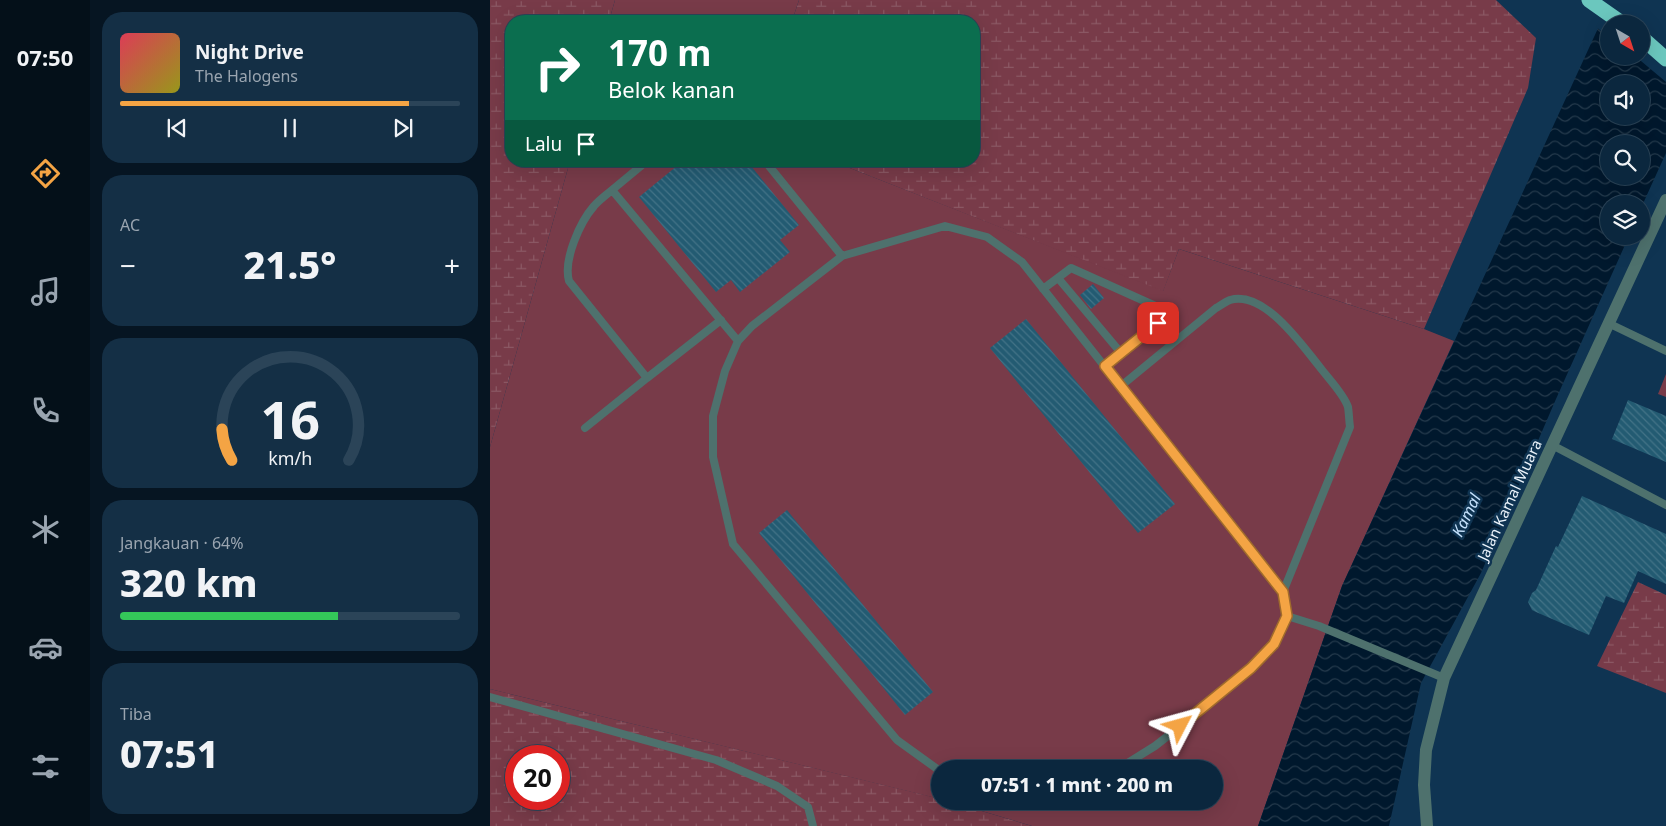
<!DOCTYPE html>
<html lang="id">
<meta charset="utf-8">
<style>
body{margin:0;font-family:"Noto Sans",sans-serif;background:#142f45;color:#f1f3f6;height:100vh;display:flex;flex-direction:column;font-size:19px;white-space:nowrap}
*{box-sizing:border-box;margin:0}
p{font-size:16px;color:#9aa5b0}
.icon{flex:none;width:28px;height:28px;fill:none;stroke:currentColor;stroke-width:2;stroke-linecap:round;stroke-linejoin:round}
.map{position:relative;flex:1;overflow:hidden}
.panel{display:flex;flex-direction:column;gap:12px;padding:12px;background:#061522;width:400px}
.panel>*{flex:none}
.top-card{position:absolute;left:15px;top:15px;width:475px;height:152px;border-radius:20px;box-shadow:0 5px 20px #0002,0 0 0 1px #2b4458;background:#0b6e4f;color:#fff;overflow:hidden}
.needle{width:32px;rotate:141deg}
.fabs{position:absolute;left:1110px;top:15px;display:grid;gap:10px}
.fabs a{display:grid;place-items:center;width:50px;height:50px;border-radius:50%;background:#0b273e;box-shadow:0 5px 20px #0002,0 0 0 1px #2b4458;font-size:25px}
.speed{position:absolute;left:15px;top:745px;display:flex;gap:10px;font-size:25px;font-weight:700;text-align:center}
.speed>*{display:grid;place-content:center;width:65px;height:65px;border-radius:50%;background:#0b273e;box-shadow:0 5px 20px #0002,0 0 0 1px #2b4458;line-height:1}
.speed .limit{border:8px solid #d22;background:#fff;color:#111}
.pin{position:absolute;display:grid;place-items:center;width:42px;height:42px;color:#fff;margin:-21px;border-radius:10px;box-shadow:0 2px 8px #0006}
.me{position:absolute;width:55px;margin:-28px;rotate:51deg;stroke-linejoin:round;filter:drop-shadow(0 0 4px #0008)}
.turn{display:flex;align-items:center;gap:18px;height:105px;padding:0 20px;font-size:22px}
.turn .icon{width:65px;height:65px;stroke-width:2.5}
.turn b{display:block;font-size:35px;line-height:42px}
.then{display:flex;align-items:center;height:48px;padding:0 20px;background:#0003;gap:10px;font-size:19px}
.big{font-size:38px;font-weight:800;line-height:1.1}
.panel .tile{flex:1;display:flex;flex-direction:column;justify-content:center;gap:8px;min-width:0;padding:0 18px;border-radius:20px;background:#142f45}
.panel .dial{align-items:center;gap:0}
.dial svg{height:130px;overflow:visible;fill:none;stroke:#2b4458;stroke-width:7;stroke-linecap:round;text-anchor:middle}
.dial text{fill:#f1f3f6;stroke:none}
.song{display:flex;align-items:center;gap:15px}
.cover{width:60px;height:60px;border-radius:8px;background:linear-gradient(135deg,hsl(350 70% 55%),hsl(60 70% 35%))}
.played{height:5px;border-radius:2px;background:linear-gradient(90deg,#f4a444 85%,#2b4458 85%)}
.keys{display:flex;justify-content:space-around;direction:ltr}
.heat{display:flex;justify-content:space-between;align-items:center;font-size:28px;direction:ltr}
.charge{height:8px;border-radius:4px;background:linear-gradient(90deg,#34c759 64%,#2b4458 0)}
.trip{position:absolute;left:441px;top:760px;width:292px;height:50px;border-radius:25px;background:#0b273e;box-shadow:0 5px 20px #0002,0 0 0 1px #2b4458;font-weight:800;line-height:50px;text-align:center}
main{display:flex;flex:1;min-height:0}
.menu{display:flex;flex-direction:column;width:90px;justify-content:space-around;align-items:center;background:#041019;color:#9aa5b0}
.menu .icon{width:35px;height:35px}
.menu .current{color:#f4a444}
.menu b{font-size:22px;color:#f1f3f6}
.map>svg:first-child{display:block}
</style>
<main>
<nav class="menu">
<b>07:50</b>
<svg class="icon current" aria-label="directions" viewBox="0 0 24 24"><path d="M12 3l9 9-9 9-9-9zM9 14v-3h6M13 9l2 2-2 2"/></svg>
<svg class="icon" aria-label="music" viewBox="0 0 24 24"><path d="M9 18V5l10-2v13"/><circle cx="6" cy="18" r="3"/><circle cx="16" cy="16" r="3"/></svg>
<svg class="icon" aria-label="phone" viewBox="0 0 24 24"><path d="M5 4h4l2 5-3 2q2 4 5 5l2-3 5 2v4C11 20 4 13 5 4z"/></svg>
<svg class="icon" aria-label="climate" viewBox="0 0 24 24"><path d="M12 3v18M4 7l16 10M4 17L20 7"/></svg>
<svg class="icon" aria-label="car" viewBox="0 0 24 24"><path d="M5 17H2v-5l4-1 3-4h7l3 4 3 1v5h-3M9 17h6M6 11h13"/><circle cx="7" cy="17" r="2"/><circle cx="17" cy="17" r="2"/></svg>
<svg class="icon" aria-label="filters" viewBox="0 0 24 24"><path d="M4 7h16M4 17h16"/><circle cx="9" cy="7" r="2"/><circle cx="15" cy="17" r="2"/></svg>
</nav>
<section class="panel">
<div class="tile">
<div class="song"><i class="cover"></i><div><b>Night Drive</b><p>The Halogens</p></div></div>
<div class="played"></div>
<div class="keys"><svg class="icon" aria-label="previous" viewBox="0 0 24 24"><path d="M18 5L8 12l10 7zM5 5v14"/></svg><svg class="icon" aria-label="pause" viewBox="0 0 24 24"><path d="M8 5v14M16 5v14"/></svg><svg class="icon" aria-label="next" viewBox="0 0 24 24"><path d="M6 5l10 7-10 7zM19 5v14"/></svg></div>
</div>
<div class="tile"><p>AC</p>
<div class="heat"><a>−</a><b class="big">21.5°</b><a>+</a></div>
</div>
<div class="tile dial"><svg viewBox="0 0 100 80">
<path d="M14 69A42 42 0 1 1 86 69"/>
<path d="M14 69A42 42 0 0 1 8 50" stroke="#f4a444"/>
<text x="50" y="56" font-size="32" font-weight="700">16</text>
<text x="50" y="72" font-size="11">km/h</text>
</svg></div>
<div class="tile"><p>Jangkauan · 64%</p><b class="big">320 km</b><div class="charge"></div></div>
<div class="tile"><p>Tiba</p><b class="big">07:51</b></div>
</section>
<div class="map">
<svg width="1176" height="826" viewBox="0 0 1176 826">
<defs>
<pattern id="wetland-marsh" width="20" height="14" patternUnits="userSpaceOnUse" patternTransform="scale(1.25)"><rect width="20" height="14" fill="#783b49"/><path d="M1 5h8M5 5V1M11 12h8M15 12V8" fill="none" stroke="#8b5864"/></pattern>
<pattern id="water-waves" width="16" height="10" patternUnits="userSpaceOnUse" patternTransform="scale(1.25)"><rect width="16" height="10" fill="#00182d"/><path d="M0 5q4-4 8 0t8 0" fill="none" stroke="#253a4c"/></pattern>
<pattern id="building-back-hatch" width="6" height="6" patternUnits="userSpaceOnUse" patternTransform="scale(1.25)"><rect width="6" height="6" fill="#235b72"/><path d="M-1 5l2 2M0 0l6 6M5-1l2 2" fill="none" stroke="#437387"/></pattern>
</defs>
<rect width="100%" height="100%" fill="#0f3452"/>
<path fill="url(#wetland-marsh)" fill-rule="evenodd" d="M 0,0 L 125,0 L 119,21 L 21,21 L 21,161 L 80,161 L 0,447 Z
M 309,0 L 1006,0 L 1046,38 L 1038,88 L 934,329 L 689,249 L 673,292 L 342,161 L 484,161 L 484,21 L 302,21 Z
M 1148,582 L 1176,595 L 1176,693 L 1107,666 Z
M 0,689 L 435,795 L 450,799 L 450,801 L 458,801 L 542,826 L 0,826 ZM 26,756 L 69,756 L 69,799 L 26,799 Z"/>
<path fill="#783b49" d="M 125,0 L 309,0 L 302,21 L 119,21 Z
M 80,161 L 342,161 L 673,291 L 689,249 L 934,329 L 964,341 L 852,586 L 768,826 L 542,826 L 458,801 L 725,801 L 725,769 L 450,769 L 450,799 L 0,689 L 0,447 Z
M 1176,374 L 1176,397 L 1168,394 Z"/>
<path fill="url(#water-waves)" fill-rule="evenodd" d="M 1121,0 L 1176,0 L 1176,153 L 1151,208 L 1151,204 L 1119,204 L 1119,236 L 1139,236 L 1066,399 L 991,573 L 931,683 L 899,826 L 768,826 L 852,586 ZM 1119,24 L 1151,24 L 1151,56 L 1119,56 ZM 1119,84 L 1151,84 L 1151,116 L 1119,116 ZM 1119,144 L 1151,144 L 1151,176 L 1119,176 Z"/>
<path fill="#0f3452" d="M 1118,0 L 1176,0 L 1176,82 L 1145,56 L 1151,56 L 1151,24 L 1119,24 L 1119,37 L 1106,27 Z"/>
<path fill="url(#building-back-hatch)" d="M 193,161 L 257,161 L 309,225 L 290,240 L 300,252 L 250,292 L 241,280 L 226,292 L 149,197 Z
M 603,284 L 614,298 L 601,309 L 590,295 Z
M 536,319 L 685,504 L 648,533 L 500,348 Z
M 1138,400 L 1176,416 L 1176,462 L 1122,439 Z
M 1092,496 L 1176,534 L 1176,584 L 1148,571 L 1134,603 L 1116,596 L 1099,635 L 1046,612 L 1042,610 L 1038,602 L 1042,593 L 1046,590 L 1066,546 L 1068,547 Z
M 297,510 L 443,692 L 415,715 L 269,533 Z"/>
<g fill="none" stroke-linecap="round" stroke-linejoin="round">
<path stroke="#4e716d" stroke-width="8" d="M 157,161 L 122,190 L 248,341
M 275,161 L 352,256
M 122,190 C 116,195 109,200 104,206 C 90,222 73,260 79,281 L 157,378 L 231,320
M 568,278 L 631,353
M 553,289 L 581,268 L 681,313 L 615,366
M 1118,323 L 1176,351
M 631,386 L 726,308 C 731,305 735,302 740,300 C 774,290 811,344 829,366 C 837,377 854,394 858,407 C 859,413 859,420 860,427 L 793,592
M 95,428 L 157,378
M 1062,445 L 1176,505
M 797,616 L 829,626 L 954,678
M 0,697 L 226,760 L 287,786 L 318,807 L 323,826
M 450,771 L 407,740 L 243,544 L 223,457 L 223,416 L 235,371 L 248,341 L 262,326 L 352,256 L 455,226 L 497,237 L 532,262 L 793,592 L 797,616 L 784,645 L 761,668 L 702,717 L 665,746 L 628,769"/>
<path stroke="#4e716d" stroke-width="12" d="M 937,826 L 934,785 L 936,750 L 954,678 L 1176,200"/>
<path stroke="#6bc7be" stroke-width="15" d="M 1099,0 L 1133,24
M 1151,37 L 1176,59"/>
</g>
<g fill="none" stroke-linecap="round" stroke-linejoin="round">
<g stroke="#9f6b2c" stroke-width="12">
<path id="route" d="M 668,323 L 615,366 L 793,592 L 797,616 L 784,644 L 761,668 L 690,726"/>
</g>
<use href="#route" stroke="#f4a444" stroke-width="9"/>
</g>
<g text-anchor="middle" dominant-baseline="central" stroke-width="5" stroke-linejoin="round" paint-order="stroke">
<g font-size="15" fill="#ecf4fc" stroke="#0f3452">
<text transform="translate(1019 500) rotate(-65)">Jalan Kamal Muara</text>
</g>
<g font-size="16" font-style="italic" fill="#c6e2fd" stroke="#0f3452">
<text transform="translate(976 515) rotate(-64)">Kamal</text>
</g>
</g>
</svg>
<div class="fabs">
<a><svg class="needle" viewBox="-14 -14 28 28"><path d="M0-13l5 13h-10z" fill="#e53935"/><path d="M0 13l5-13h-10z" fill="#9aa5b0"/></svg></a>
<a><svg class="icon" aria-label="sound" viewBox="0 0 24 24"><path d="M4 9h4l5-4v14l-5-4H4zM17 9q2 3 0 6"/></svg></a>
<a><svg class="icon" aria-label="search" viewBox="0 0 24 24"><circle cx="10" cy="10" r="6"/><path d="M15 15l6 6"/></svg></a>
<a><svg class="icon" aria-label="layers" viewBox="0 0 24 24"><path d="M12 4l9 5-9 5-9-5zM3 14l9 5 9-5"/></svg></a>
</div>
<div class="speed"><div class="limit">20</div></div>
<div class="pin" style="left:668px;top:323px;background:#d93025"><svg class="icon" aria-label="arrive" viewBox="0 0 24 24"><path d="M6 21V4h12l-3 4 3 4H6"/></svg></div>
<svg class="me" style="left:690px;top:726px" viewBox="-20 -20 40 40"><path d="M0-17L14 15 0 8-14 15z" fill="#f4a444" stroke="#fff" stroke-width="4"/></svg>
<div class="trip">07:51 · 1 mnt · 200 m</div>
<div class="top-card">
<div class="turn"><svg class="icon" aria-label="right" viewBox="0 0 24 24"><path d="M7 20v-9h11M14 6l5 5-5 5"/></svg><div><b>170 m</b>Belok kanan</div></div>
<div class="then">Lalu<svg class="icon" aria-label="arrive" viewBox="0 0 24 24"><path d="M6 21V4h12l-3 4 3 4H6"/></svg></div>
</div>
</div>
</main>
